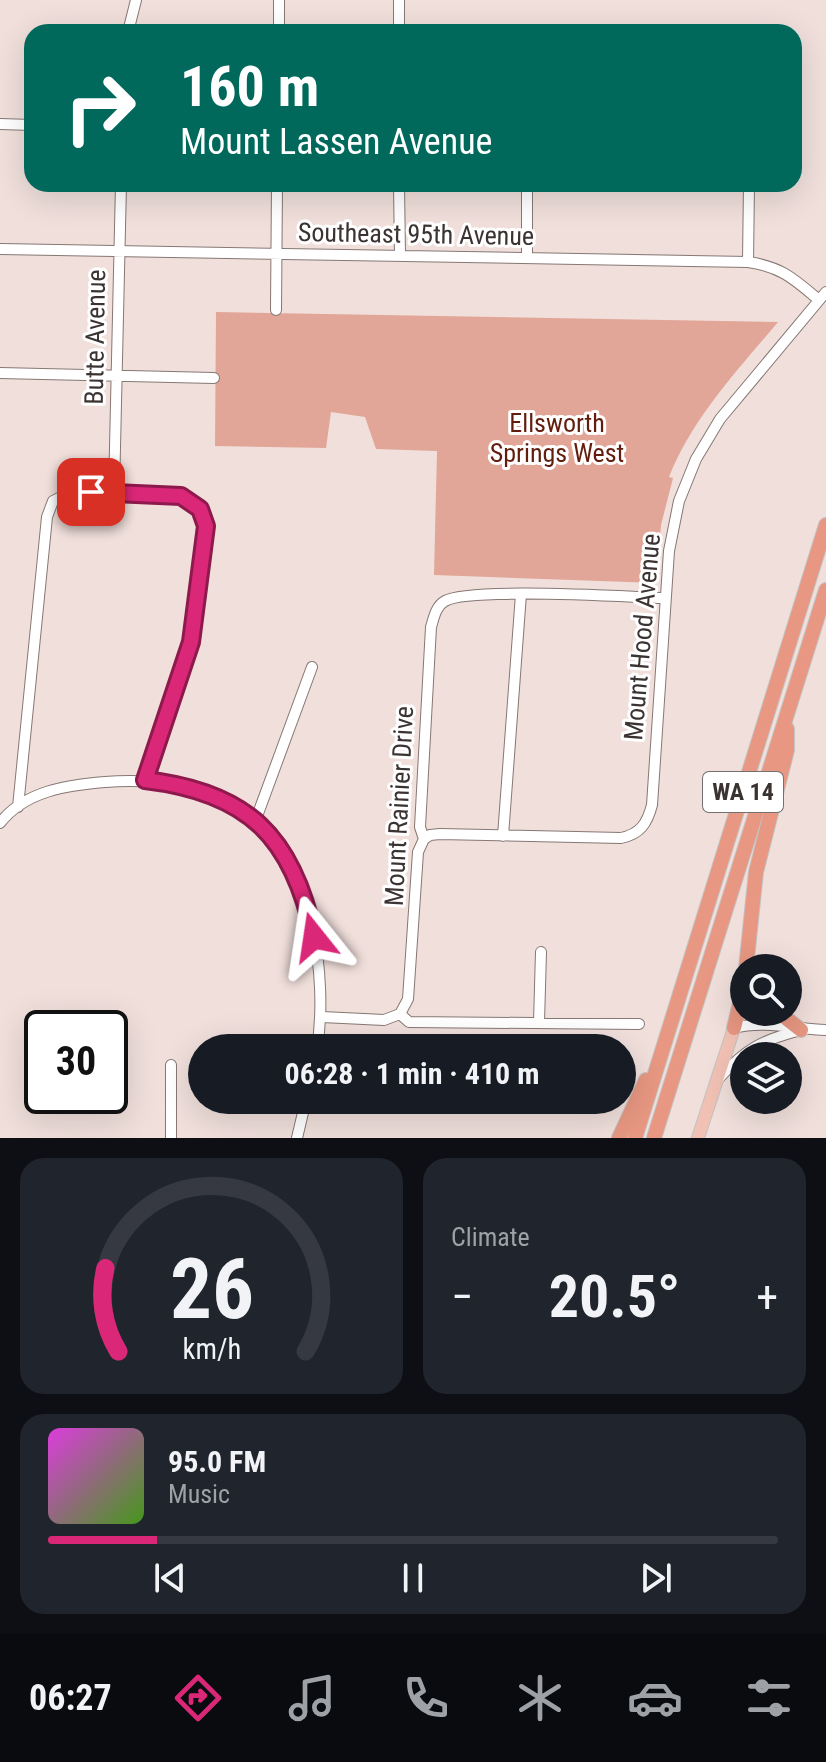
<!DOCTYPE html>
<meta charset="utf-8">
<style>
body{margin:0;font-family:"Roboto Condensed",sans-serif;background:#20242c;color:#f1f3f6;height:100vh;display:flex;flex-direction:column;font-size:30px;white-space:nowrap}
*{box-sizing:border-box;margin:0}
p{font-size:26px;color:#9ea1a6}
.icon{flex:none;width:44px;height:44px;fill:none;stroke:currentColor;stroke-width:2;stroke-linecap:round;stroke-linejoin:round}
.map{position:relative;height:1138px;overflow:hidden}
.details{display:flex;flex-direction:column;gap:20px;padding:20px;background:#0d0f14;flex:1}
.details>*{flex:none}
.hud{position:absolute;left:24px;top:24px;width:778px;height:168px;border-radius:24px;box-shadow:0 8px 32px #0002;background:#00695c;color:#fff;overflow:hidden}
.controls{position:absolute;left:730px;top:954px;display:grid;gap:16px}
.controls a{display:grid;place-items:center;width:72px;height:72px;border-radius:50%;background:#171b24;box-shadow:0 8px 32px #0002;font-size:40px}
.speed{position:absolute;left:24px;top:1010px;display:flex;gap:16px;font-size:40px;font-weight:700;text-align:center}
.speed>*{display:grid;place-content:center;width:104px;height:104px;border-radius:50%;background:#171b24;box-shadow:0 8px 32px #0002;line-height:1}
.speed .limit{border:4px solid #111;border-radius:12px;background:#fff;color:#111}
.pin{position:absolute;display:grid;place-items:center;width:68px;height:68px;color:#fff;margin:-34px;border-radius:16px;box-shadow:0 4px 12px #0006}
.me{position:absolute;width:88px;margin:-44px;rotate:345deg;stroke-linejoin:round;filter:drop-shadow(0 0 6px #0008)}
.turn{display:flex;align-items:center;gap:28px;height:168px;padding:0 24px;font-size:36px}
.turn .icon{width:104px;height:104px;stroke-width:2.5}
.turn b{display:block;font-size:56px;line-height:68px}
.big{font-size:60px;font-weight:700;line-height:1.1}
.details .tile{flex:1;display:flex;flex-direction:column;justify-content:center;gap:12px;min-width:0;padding:0 28px;border-radius:24px;background:#20242c}
.details .dial{align-items:center;gap:0}
.dial svg{height:208px;overflow:visible;fill:none;stroke:#363941;stroke-width:7;stroke-linecap:round;text-anchor:middle}
.dial text{fill:#f1f3f6;stroke:none}
.song{display:flex;align-items:center;gap:24px}
.cover{width:96px;height:96px;border-radius:12px;background:linear-gradient(135deg,hsl(300 70% 55%),hsl(100 70% 35%))}
.played{height:8px;border-radius:4px;background:linear-gradient(90deg,#db2777 15%,#363941 15%)}
.keys{display:flex;justify-content:space-around;direction:ltr}
.heat{display:flex;justify-content:space-between;align-items:center;font-size:44px;direction:ltr}
.details .tiles{flex:1;display:grid;gap:20px;grid-template-columns:1fr 1fr}
.tile:last-child{grid-column:span 2}
.trip{position:absolute;left:188px;top:1034px;width:448px;height:80px;border-radius:40px;background:#171b24;box-shadow:0 8px 32px #0002;font-weight:700;line-height:80px;text-align:center}
.dock{display:flex;height:128px;justify-content:space-around;align-items:center;background:#090b0e;color:#9ea1a6}
.dock .icon{width:56px;height:56px}
.dock .selected{color:#db2777}
.dock b{font-size:36px;color:#f1f3f6}
.map>svg:first-child{display:block}
</style>
<div class="map">
<svg width="826" height="1138" viewBox="0 0 826 1138">
<rect width="100%" height="100%" fill="#f0dfdb"/>
<path fill="#e1a697" d="M 216,312 L 778,322 C 737,371 693,417 669,477 L 673,478 L 661,525 L 656,583 L 434,575 L 437,451 L 376,449 L 365,417 L 331,412 L 326,448 L 215,446 Z"/>
<g fill="none" stroke-linecap="round" stroke-linejoin="round">
<g stroke="#867874" stroke-width="12">
<path id="minor" d="M 128,32 L 136,0
M 279,32 L 279,0
M 399,32 L 399,0
M 0,124 L 32,125
M 399,184 L 400,255
M 0,249 L 748,262 C 782,267 794,279 819,300
M 527,258 L 527,184
M 748,262 L 749,184
M 276,310 L 277,184
M 0,373 L 214,378
M 114,491 L 121,184
M 18,807 L 47,517 L 53,501 L 69,493 L 114,491 L 181,496 L 200,509 L 206,526 L 191,642 L 145,780
M 256,819 L 312,667
M 0,823 C 25,791 67,785 105,782 C 156,778 215,786 256,819 C 313,866 328,980 317,1048
M 503,836 L 521,594
M 424,839 L 430,835 L 440,834 L 621,838 C 640,834 647,824 652,805 L 669,551 L 679,501 L 696,459 L 720,419 L 826,292
M 400,1014 L 408,999 L 418,852 L 424,839 L 420,827 L 431,627 C 434,617 436,606 445,601 C 468,587 628,597 665,598
M 400,1014 L 409,1022 L 639,1024
M 322,1017 L 384,1020 L 400,1014
M 539,1022 L 541,952
M 734,1028 C 763,1020 796,1029 826,1030
M 719,1078 C 746,1049 762,1040 801,1030
M 171,1138 L 171,1065
M 297,1138 L 306,1100"/>
</g>
<g stroke="#c4c2c2" stroke-width="14">
<path id="major" d="M 698,1138 L 734,1028"/>
</g>
<g stroke="#c4c2c2" stroke-width="16">
<path id="highway" d="M 746,968 L 756,872 L 787,750 L 787,729
M 778,1012 L 801,1030
M 734,1028 L 744,986
M 619,1138 L 646,1080
M 635,1138 L 826,525
M 654,1138 L 826,590"/>
</g>
<use href="#minor" stroke="#fff" stroke-width="10"/>
<use href="#major" stroke="#f1c1b4" stroke-width="12"/>
<use href="#highway" stroke="#e79782" stroke-width="14"/>
</g>
<g fill="none" stroke-linecap="round" stroke-linejoin="round">
<g stroke="#8e194d" stroke-width="20">
<path id="route" d="M 91,492 L 181,496 L 200,509 L 206,526 L 191,642 L 145,780 C 248,792 293,837 314,937"/>
</g>
<use href="#route" stroke="#db2777" stroke-width="14"/>
</g>
<g text-anchor="middle" dominant-baseline="central" stroke-width="6" stroke-linejoin="round" paint-order="stroke">
<rect fill="#fff" stroke="#757070" stroke-width="2" x="703" y="772" width="80" height="40" rx="6"/>
<g font-size="24" font-weight="bold" fill="#3a3332">
<text x="743" y="792">WA 14</text>
</g>
<g font-size="26" fill="#3a3332" stroke="#fff">
<text transform="translate(416 234) rotate(1)">Southeast 95th Avenue</text>
<text transform="translate(95 337) rotate(-89)">Butte Avenue</text>
<text transform="translate(642 637) rotate(-85)">Mount Hood Avenue</text>
<text transform="translate(399 806) rotate(-87)">Mount Rainier Drive</text>
</g>
<g font-size="26" fill="#621d0c" stroke="#fff">
<text x="557" y="423">Ellsworth<tspan x="557" dy="30">Springs West</tspan></text>
</g>
</g>
</svg>
<div class="controls">
<a><svg class="icon" aria-label="search" viewBox="0 0 24 24"><circle cx="10" cy="10" r="6"/><path d="M15 15l6 6"/></svg></a>
<a><svg class="icon" aria-label="layers" viewBox="0 0 24 24"><path d="M12 4l9 5-9 5-9-5zM3 14l9 5 9-5"/></svg></a>
</div>
<div class="speed"><div class="limit">30</div></div>
<div class="pin" style="left:91px;top:492px;background:#d93025"><svg class="icon" aria-label="arrive" viewBox="0 0 24 24"><path d="M6 21V4h12l-3 4 3 4H6"/></svg></div>
<svg class="me" style="left:314px;top:937px" viewBox="-20 -20 40 40"><path d="M0-17L14 15 0 8-14 15z" fill="#db2777" stroke="#fff" stroke-width="4"/></svg>
<div class="trip">06:28 · 1 min · 410 m</div>
<div class="hud">
<div class="turn"><svg class="icon" aria-label="right" viewBox="0 0 24 24"><path d="M7 20v-9h11M14 6l5 5-5 5"/></svg><div><b>160 m</b>Mount Lassen Avenue</div></div>
</div>
</div>
<section class="details">
<div class="tiles">
<div class="tile dial"><svg viewBox="0 0 100 80">
<path d="M14 69A42 42 0 1 1 86 69"/>
<path d="M14 69A42 42 0 0 1 9 37" stroke="#db2777"/>
<text x="50" y="56" font-size="32" font-weight="700">26</text>
<text x="50" y="72" font-size="11">km/h</text>
</svg></div>
<div class="tile"><p>Climate</p>
<div class="heat"><a>−</a><b class="big">20.5°</b><a>+</a></div>
</div>
<div class="tile">
<div class="song"><i class="cover"></i><div><b>95.0 FM</b><p>Music</p></div></div>
<div class="played"></div>
<div class="keys"><svg class="icon" aria-label="previous" viewBox="0 0 24 24"><path d="M18 5L8 12l10 7zM5 5v14"/></svg><svg class="icon" aria-label="pause" viewBox="0 0 24 24"><path d="M8 5v14M16 5v14"/></svg><svg class="icon" aria-label="next" viewBox="0 0 24 24"><path d="M6 5l10 7-10 7zM19 5v14"/></svg></div>
</div>
</div>
</section>
<nav class="dock">
<b>06:27</b>
<svg class="icon selected" aria-label="directions" viewBox="0 0 24 24"><path d="M12 3l9 9-9 9-9-9zM9 14v-3h6M13 9l2 2-2 2"/></svg>
<svg class="icon" aria-label="music" viewBox="0 0 24 24"><path d="M9 18V5l10-2v13"/><circle cx="6" cy="18" r="3"/><circle cx="16" cy="16" r="3"/></svg>
<svg class="icon" aria-label="phone" viewBox="0 0 24 24"><path d="M5 4h4l2 5-3 2q2 4 5 5l2-3 5 2v4C11 20 4 13 5 4z"/></svg>
<svg class="icon" aria-label="climate" viewBox="0 0 24 24"><path d="M12 3v18M4 7l16 10M4 17L20 7"/></svg>
<svg class="icon" aria-label="car" viewBox="0 0 24 24"><path d="M5 17H2v-5l4-1 3-4h7l3 4 3 1v5h-3M9 17h6M6 11h13"/><circle cx="7" cy="17" r="2"/><circle cx="17" cy="17" r="2"/></svg>
<svg class="icon" aria-label="filters" viewBox="0 0 24 24"><path d="M4 7h16M4 17h16"/><circle cx="9" cy="7" r="2"/><circle cx="15" cy="17" r="2"/></svg>
</nav>
